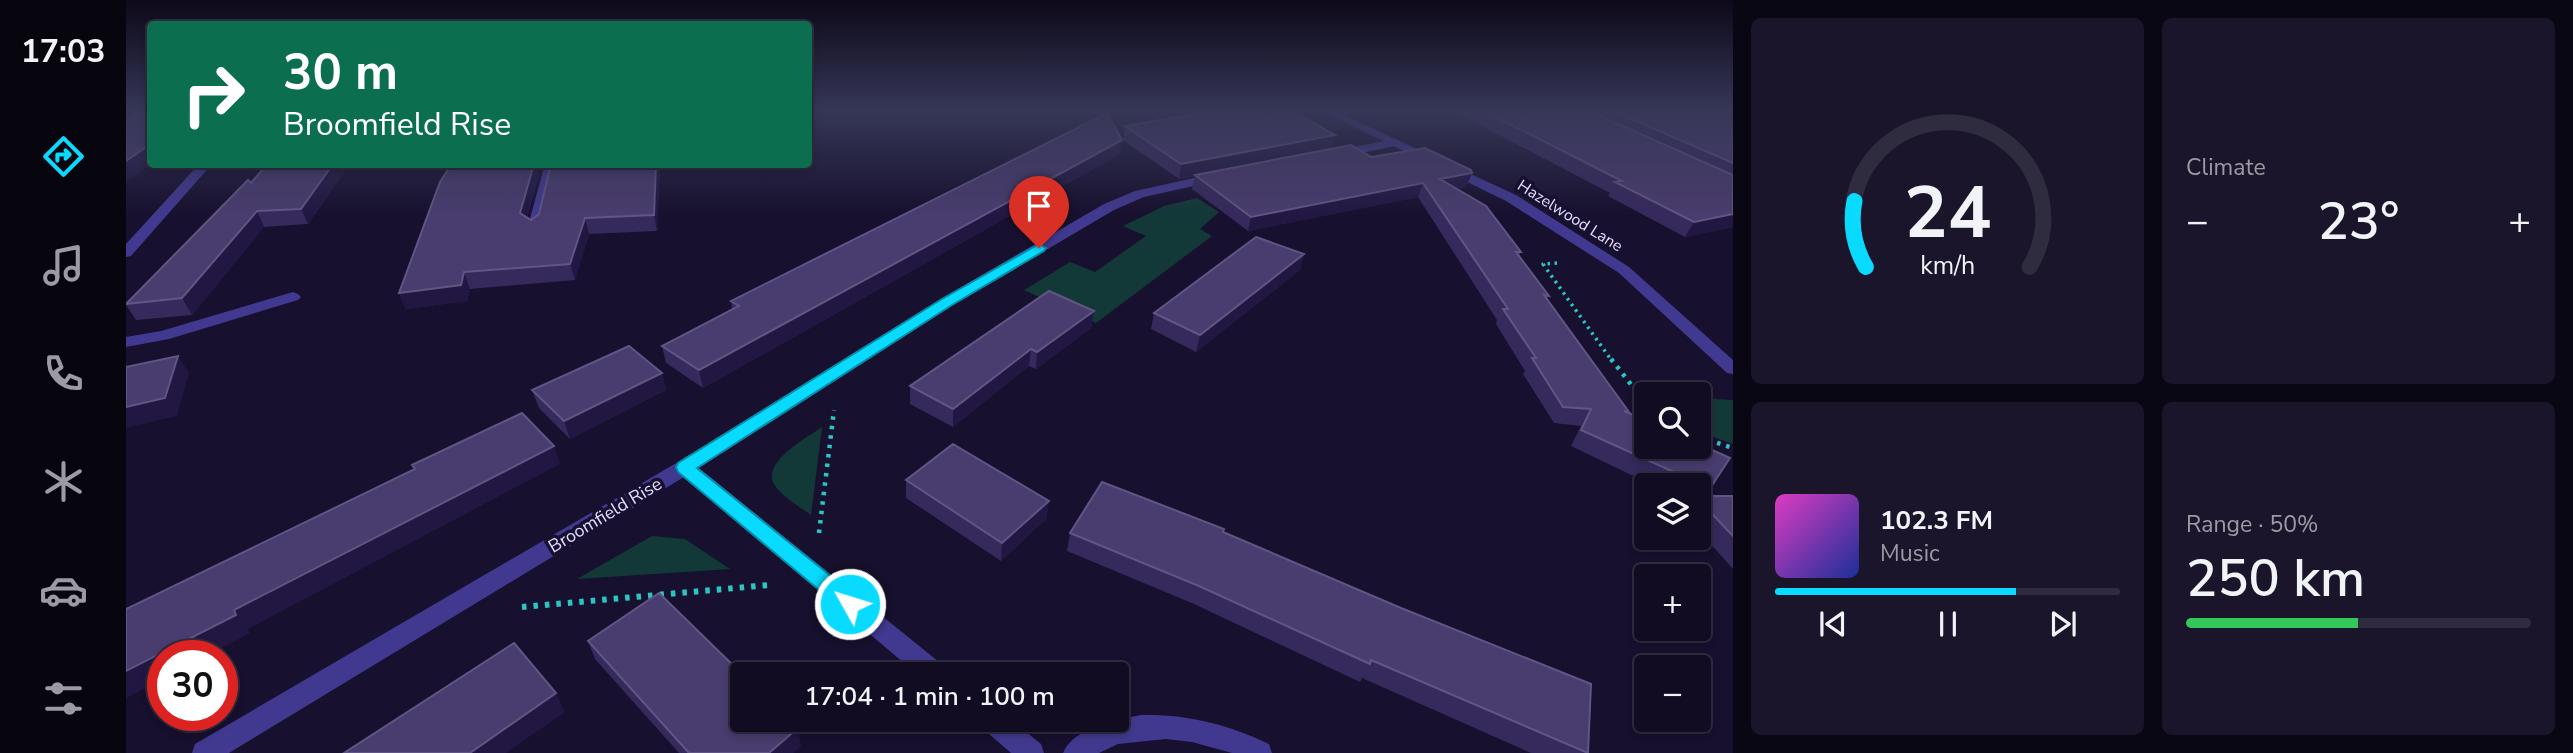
<!DOCTYPE html>
<meta charset="utf-8">
<style>
body{margin:0;font-family:"Nunito Sans",sans-serif;background:#1a152a;color:#f1f3f6;height:100vh;display:flex;flex-direction:column;font-size:26px;white-space:nowrap}
*{box-sizing:border-box;margin:0}
p{font-size:23px;color:#9c9ba5}
.icon{flex:none;width:38px;height:38px;fill:none;stroke:currentColor;stroke-width:2;stroke-linecap:round;stroke-linejoin:round}
.map{position:relative;flex:1;overflow:hidden}
.details{display:flex;flex-direction:column;gap:18px;padding:18px;background:#090713;width:840px}
.details>*{flex:none}
.guide{position:absolute;left:21px;top:21px;width:665px;height:147px;border-radius:7px;box-shadow:0 4px 10px #0003,0 0 0 2px #302c40;background:#0b6e4f;color:#fff;overflow:hidden}
.controls{position:absolute;left:1508px;top:382px;display:grid;gap:14px}
.controls a{display:grid;place-items:center;width:77px;height:77px;border-radius:7px;background:#110c22;box-shadow:0 4px 10px #0003,0 0 0 2px #302c40;font-size:35px}
.speed{position:absolute;left:21px;top:640px;display:flex;gap:14px;font-size:35px;font-weight:700;text-align:center}
.speed>*{display:grid;place-content:center;width:91px;height:91px;border-radius:50%;background:#110c22;box-shadow:0 4px 10px #0003,0 0 0 2px #302c40;line-height:1}
.speed .limit{border:10px solid #d22;background:#fff;color:#111}
.pin{position:absolute;display:grid;place-items:center;width:60px;height:60px;color:#fff;margin:-72px -30px;border-radius:50% 50% 50% 0;rotate:-45deg;box-shadow:0 0 7px #0007}
.pin .icon{rotate:45deg}
.me{position:absolute;width:77px;margin:-38px;rotate:309deg;stroke-linejoin:round;filter:drop-shadow(0 0 5px #0008)}
.turn{display:flex;align-items:center;gap:24px;height:147px;padding:0 21px;font-size:32px}
.turn .icon{width:91px;height:91px;stroke-width:2.5}
.turn b{display:block;font-size:49px;line-height:60px}
.big{font-size:52px;font-weight:600;line-height:1.1}
.details .widget{flex:1;display:flex;flex-direction:column;justify-content:center;gap:10px;min-width:0;padding:0 24px;border-radius:10px;background:#1a152a}
.details .dial{align-items:center;gap:0}
.dial svg{height:182px;overflow:visible;fill:none;stroke:#302c40;stroke-width:7;stroke-linecap:round;text-anchor:middle}
.dial text{fill:#f1f3f6;stroke:none}
.song{display:flex;align-items:center;gap:21px}
.cover{width:84px;height:84px;border-radius:10px;background:linear-gradient(135deg,hsl(310 70% 55%),hsl(230 70% 35%))}
.played{height:7px;border-radius:4px;background:linear-gradient(90deg,#09daff 70%,#302c40 70%)}
.keys{display:flex;justify-content:space-around;direction:ltr}
.heat{display:flex;justify-content:space-between;align-items:center;font-size:38px;direction:ltr}
.charge{height:10px;border-radius:5px;background:linear-gradient(90deg,#34c759 50%,#302c40 0)}
.details .tiles{flex:1;display:grid;gap:18px;grid-template-columns:repeat(2,1fr)}
.trip{position:absolute;left:604px;top:662px;width:399px;height:70px;border-radius:7px;background:#110c22;box-shadow:0 4px 10px #0003,0 0 0 2px #302c40;font-weight:600;line-height:70px;text-align:center}
main{display:flex;flex:1;min-height:0}
.tab-bar{display:flex;flex-direction:column;width:126px;justify-content:space-around;align-items:center;background:#07050e;color:#9c9ba5}
.tab-bar .icon{width:49px;height:49px}
.tab-bar .selected{color:#09daff}
.tab-bar b{font-size:32px;color:#f1f3f6}
.map>svg:first-child{display:block}
</style>
<main>
<nav class="tab-bar">
<b>17:03</b>
<svg class="icon selected" aria-label="directions" viewBox="0 0 24 24"><path d="M12 3l9 9-9 9-9-9zM9 14v-3h6M13 9l2 2-2 2"/></svg>
<svg class="icon" aria-label="music" viewBox="0 0 24 24"><path d="M9 18V5l10-2v13"/><circle cx="6" cy="18" r="3"/><circle cx="16" cy="16" r="3"/></svg>
<svg class="icon" aria-label="phone" viewBox="0 0 24 24"><path d="M5 4h4l2 5-3 2q2 4 5 5l2-3 5 2v4C11 20 4 13 5 4z"/></svg>
<svg class="icon" aria-label="climate" viewBox="0 0 24 24"><path d="M12 3v18M4 7l16 10M4 17L20 7"/></svg>
<svg class="icon" aria-label="car" viewBox="0 0 24 24"><path d="M5 17H2v-5l4-1 3-4h7l3 4 3 1v5h-3M9 17h6M6 11h13"/><circle cx="7" cy="17" r="2"/><circle cx="17" cy="17" r="2"/></svg>
<svg class="icon" aria-label="filters" viewBox="0 0 24 24"><path d="M4 7h16M4 17h16"/><circle cx="9" cy="7" r="2"/><circle cx="15" cy="17" r="2"/></svg>
</nav>
<div class="map">
<svg width="1607" height="753" viewBox="0 0 1607 753">
<rect width="100%" height="100%" fill="#17102e"/>
<path fill="#133838" d="M 1071,198 L 1093,212 L 1074,229 L 1086,236 L 970,323 L 898,290 L 944,262 L 969,272 L 1020,236 L 997,226 L 1038,206 Z
M 1573,398 L 1607,400 L 1607,444 L 1573,432 Z
M 696,427 L 685,515 C 674,507 658,498 650,487 C 631,464 682,437 696,427 Z
M 526,536 L 559,539 L 604,569 L 451,579 Z"/>
<g fill="none" stroke-linecap="round" stroke-linejoin="round">
<path stroke="#2ac6c4" stroke-width="3.5" stroke-dasharray="2.5 4.5" stroke-linecap="butt" d="M 1431,263 L 1417,264 L 1486,361"/>
<path stroke="#2ac6c4" stroke-width="4.5" stroke-dasharray="3.5 6" stroke-linecap="butt" d="M 1485,359 L 1521,405
M 1573,437 L 1607,448
M 693,533 L 708,410"/>
<path stroke="#2ac6c4" stroke-width="6" stroke-dasharray="4.5 7" stroke-linecap="butt" d="M 396,607 L 643,585"/>
<path fill="#41398f" fill-rule="evenodd" d="M 1270,139 L 1276,143 L 1274,145 L 1212,158 L 1206,154 L 1212,150 Z
M 73,164 L 86,164 L 5,256 L 0,257 L 0,244 Z
M 419,164 L 431,164 L 415,229 L 408,233 L 401,229 Z
M 1091,173 L 1097,177 L 1095,180 L 1018,197 L 988,210 L 827,305 L 573,468 L 818,666 L 821,674 L 791,674 L 558,477 L 103,753 L 66,753 L 69,744 L 552,462 L 815,299 L 978,204 L 1009,191 Z
M 167,292 L 172,294 L 175,297 L 172,300 L 43,339 L 0,347 L 0,337 L 35,331 Z
M 1015,715 C 1061,714 1101,724 1143,744 L 1146,753 L 1106,753 L 1066,742 L 1040,739 L 992,744 L 973,753 L 937,753 C 948,727 990,720 1015,715 Z
M 851,719 L 884,719 L 915,744 L 918,753 L 885,753 L 855,727 Z"/>
<path fill="#41398f" fill-rule="evenodd" d="M 1196,111 L 1209,111 L 1390,195 L 1503,267 L 1607,360 L 1607,374 L 1601,373 L 1493,273 L 1380,201 Z"/>
</g>
<path fill="#36295c" d="M 1085,111 L 1167,111 L 1209,135 L 1205,149 L 1225,145 L 1245,157 L 1299,148 L 1345,170 L 1346,173 L 1340,187 L 1330,189 L 1360,206 L 1395,252 L 1393,256 L 1423,296 L 1421,300 L 1503,412 L 1503,413 L 1521,421 L 1521,446 L 1573,446 L 1573,444 L 1604,458 L 1579,496 L 1607,496 L 1607,569 L 1573,531 L 1573,485 L 1526,485 L 1445,446 L 1455,426 L 1428,423 L 1397,374 L 1399,371 L 1370,324 L 1371,320 L 1292,197 L 1122,231 L 1066,189 L 1069,176 L 1053,179 L 997,140 L 999,126 Z
M 1327,111 L 1602,111 L 1607,113 L 1607,227 L 1559,237 L 1482,196 L 1484,193 Z
M 994,154 L 577,388 L 540,363 L 536,346 L 606,310 L 605,301 Z
M 141,164 L 224,164 L 182,224 L 138,227 L 66,315 L 10,320 L 0,305 L 0,303 L 125,183 Z
M 534,164 L 531,231 L 463,234 L 449,280 L 344,289 L 341,301 L 280,309 L 273,293 L 413,175 L 401,218 L 405,220 L 413,214 Z
M 1178,254 L 1174,270 L 1070,352 L 1025,329 L 1028,313 Z
M 968,311 L 965,328 L 910,369 L 903,366 L 827,427 L 784,404 L 784,386 Z
M 536,373 L 540,390 L 444,439 L 413,408 L 406,390 Z
M 780,480 L 923,501 L 920,519 L 875,561 L 780,498 Z
M 944,533 L 1097,533 L 1462,753 L 1405,753 L 1236,678 L 1234,682 L 1068,604 L 941,551 Z
M 462,641 L 675,746 L 667,753 L 553,753 L 469,659 Z"/>
<path fill="#221742" d="M 1209,135 L 1205,149 L 1053,179 L 1055,164 Z
M 996,140 L 994,154 L 577,388 L 573,370 Z
M 24,144 L 24,164 L 0,182 L 0,161 Z
M 207,164 L 224,164 L 182,224 L 175,209 Z
M 408,164 L 410,164 L 413,175 L 398,228 L 394,213 Z
M 530,164 L 534,164 L 531,231 L 528,215 Z
M 1346,173 L 1340,187 L 1308,193 L 1314,179 Z
M 1297,183 L 1292,197 L 1122,231 L 1125,217 Z
M 131,211 L 138,227 L 66,315 L 56,298 Z
M 1607,214 L 1607,227 L 1559,237 L 1568,222 Z
M 459,218 L 463,234 L 449,280 L 444,264 Z
M 1178,254 L 1174,270 L 1070,352 L 1074,335 Z
M 338,272 L 344,289 L 341,301 L 280,309 L 273,293 Z
M 968,311 L 965,328 L 910,369 L 911,352 Z
M 905,349 L 903,366 L 827,427 L 827,409 Z
M 52,356 L 63,373 L 51,416 L 0,428 L 0,407 Z
M 536,373 L 540,390 L 444,439 L 438,421 Z
M 428,446 L 434,464 L 122,629 L 124,633 L 80,656 L 37,656 L 37,679 L 0,698 L 0,671 L 108,610 Z
M 923,501 L 920,519 L 875,561 L 876,543 Z
M 430,693 L 439,712 L 380,753 L 344,753 Z
M 672,728 L 675,746 L 667,753 L 643,753 Z"/>
<path fill="#493c6e" stroke="#615584" stroke-width="2" d="M 14,111 L 24,111 L 24,144 L 0,161 L 0,120 Z
M 1085,111 L 1167,111 L 1209,135 L 1055,164 L 999,126 Z
M 1358,111 L 1463,111 L 1607,175 L 1607,214 L 1568,222 L 1489,182 L 1496,181 Z
M 1487,111 L 1602,111 L 1607,113 L 1607,163 Z
M 981,113 L 996,140 L 573,370 L 536,346 L 613,306 L 605,301 Z
M 1225,145 L 1245,157 L 1299,148 L 1345,170 L 1346,173 L 1314,179 L 1360,206 L 1395,252 L 1390,252 L 1423,296 L 1418,295 L 1503,412 L 1498,411 L 1521,421 L 1521,446 L 1573,446 L 1573,444 L 1604,458 L 1579,496 L 1607,496 L 1607,536 L 1573,500 L 1573,485 L 1560,485 L 1548,472 L 1455,430 L 1465,409 L 1437,407 L 1406,358 L 1410,358 L 1377,309 L 1382,309 L 1297,183 L 1125,217 L 1069,175 Z
M 141,164 L 207,164 L 175,209 L 131,211 L 56,298 L 0,304 L 122,180 L 125,183 Z
M 408,164 L 394,213 L 405,220 L 413,214 L 425,164 L 530,164 L 528,215 L 459,218 L 444,264 L 338,272 L 335,285 L 273,293 L 314,182 L 325,165 Z
M 1130,237 L 1178,254 L 1074,335 L 1028,313 Z
M 923,291 L 968,311 L 911,352 L 905,349 L 827,409 L 784,386 Z
M 503,346 L 536,373 L 438,421 L 406,390 Z
M 52,356 L 39,398 L 0,407 L 0,367 Z
M 396,413 L 428,446 L 108,610 L 110,615 L 0,671 L 0,609 L 289,469 L 286,465 Z
M 827,444 L 923,501 L 876,543 L 780,480 Z
M 976,482 L 1098,529 L 1097,532 L 1275,608 L 1465,684 L 1462,753 L 1245,660 L 1244,664 L 1073,586 L 944,533 Z
M 533,593 L 616,674 L 616,719 L 663,719 L 672,728 L 643,753 L 563,753 L 462,641 Z
M 388,643 L 430,693 L 344,753 L 218,753 Z"/>
<linearGradient id="sky" x2="0" y2="1"><stop stop-color="#0d0919"/><stop offset="0.51" stop-color="#363757"/><stop offset="1" stop-color="#363757" stop-opacity="0"/></linearGradient>
<rect width="1607" height="216" fill="url(#sky)"/>
<path fill="#09daff" stroke="#068ea6" stroke-width="2" d="M 913,244 L 920,248 L 918,251 L 826,305 L 571,468 L 732,598 L 735,604 L 732,610 L 724,613 L 717,610 L 552,472 L 550,467 L 552,463 L 816,299 Z"/>
<g text-anchor="middle" dominant-baseline="central" stroke-width="7" stroke-linejoin="round" paint-order="stroke">
<g font-size="16" fill="#e3ddff" stroke="#17102e">
<text transform="translate(1444 216) rotate(32)">Hazelwood Lane</text>
</g>
<g font-size="18" fill="#e3ddff" stroke="#17102e">
<text transform="translate(479 515) rotate(-31)">Broomfield Rise</text>
</g>
</g>
</svg>
<div class="controls">
<a><svg class="icon" aria-label="search" viewBox="0 0 24 24"><circle cx="10" cy="10" r="6"/><path d="M15 15l6 6"/></svg></a>
<a><svg class="icon" aria-label="layers" viewBox="0 0 24 24"><path d="M12 4l9 5-9 5-9-5zM3 14l9 5 9-5"/></svg></a>
<a>+</a>
<a>−</a>
</div>
<div class="speed"><div class="limit">30</div></div>
<div class="pin" style="left:913px;top:248px;background:#d93025"><svg class="icon" aria-label="arrive" viewBox="0 0 24 24"><path d="M6 21V4h12l-3 4 3 4H6"/></svg></div>
<svg class="me" style="left:724px;top:604px" viewBox="-20 -20 40 40"><circle r="17" fill="#09daff" stroke="#fff" stroke-width="3"/><path d="M0-11L8 9 0 5-8 9z" fill="#fff"/></svg>
<div class="trip">17:04 · 1 min · 100 m</div>
<div class="guide">
<div class="turn"><svg class="icon" aria-label="right" viewBox="0 0 24 24"><path d="M7 20v-9h11M14 6l5 5-5 5"/></svg><div><b>30 m</b>Broomfield Rise</div></div>
</div>
</div>
<section class="details">
<div class="tiles">
<div class="widget dial"><svg viewBox="0 0 100 80">
<path d="M14 69A42 42 0 1 1 86 69"/>
<path d="M14 69A42 42 0 0 1 9 40" stroke="#09daff"/>
<text x="50" y="56" font-size="32" font-weight="700">24</text>
<text x="50" y="72" font-size="11">km/h</text>
</svg></div>
<div class="widget"><p>Climate</p>
<div class="heat"><a>−</a><b class="big">23°</b><a>+</a></div>
</div>
<div class="widget">
<div class="song"><i class="cover"></i><div><b>102.3 FM</b><p>Music</p></div></div>
<div class="played"></div>
<div class="keys"><svg class="icon" aria-label="previous" viewBox="0 0 24 24"><path d="M18 5L8 12l10 7zM5 5v14"/></svg><svg class="icon" aria-label="pause" viewBox="0 0 24 24"><path d="M8 5v14M16 5v14"/></svg><svg class="icon" aria-label="next" viewBox="0 0 24 24"><path d="M6 5l10 7-10 7zM19 5v14"/></svg></div>
</div>
<div class="widget"><p>Range · 50%</p><b class="big">250 km</b><div class="charge"></div></div>
</div>
</section>
</main>
